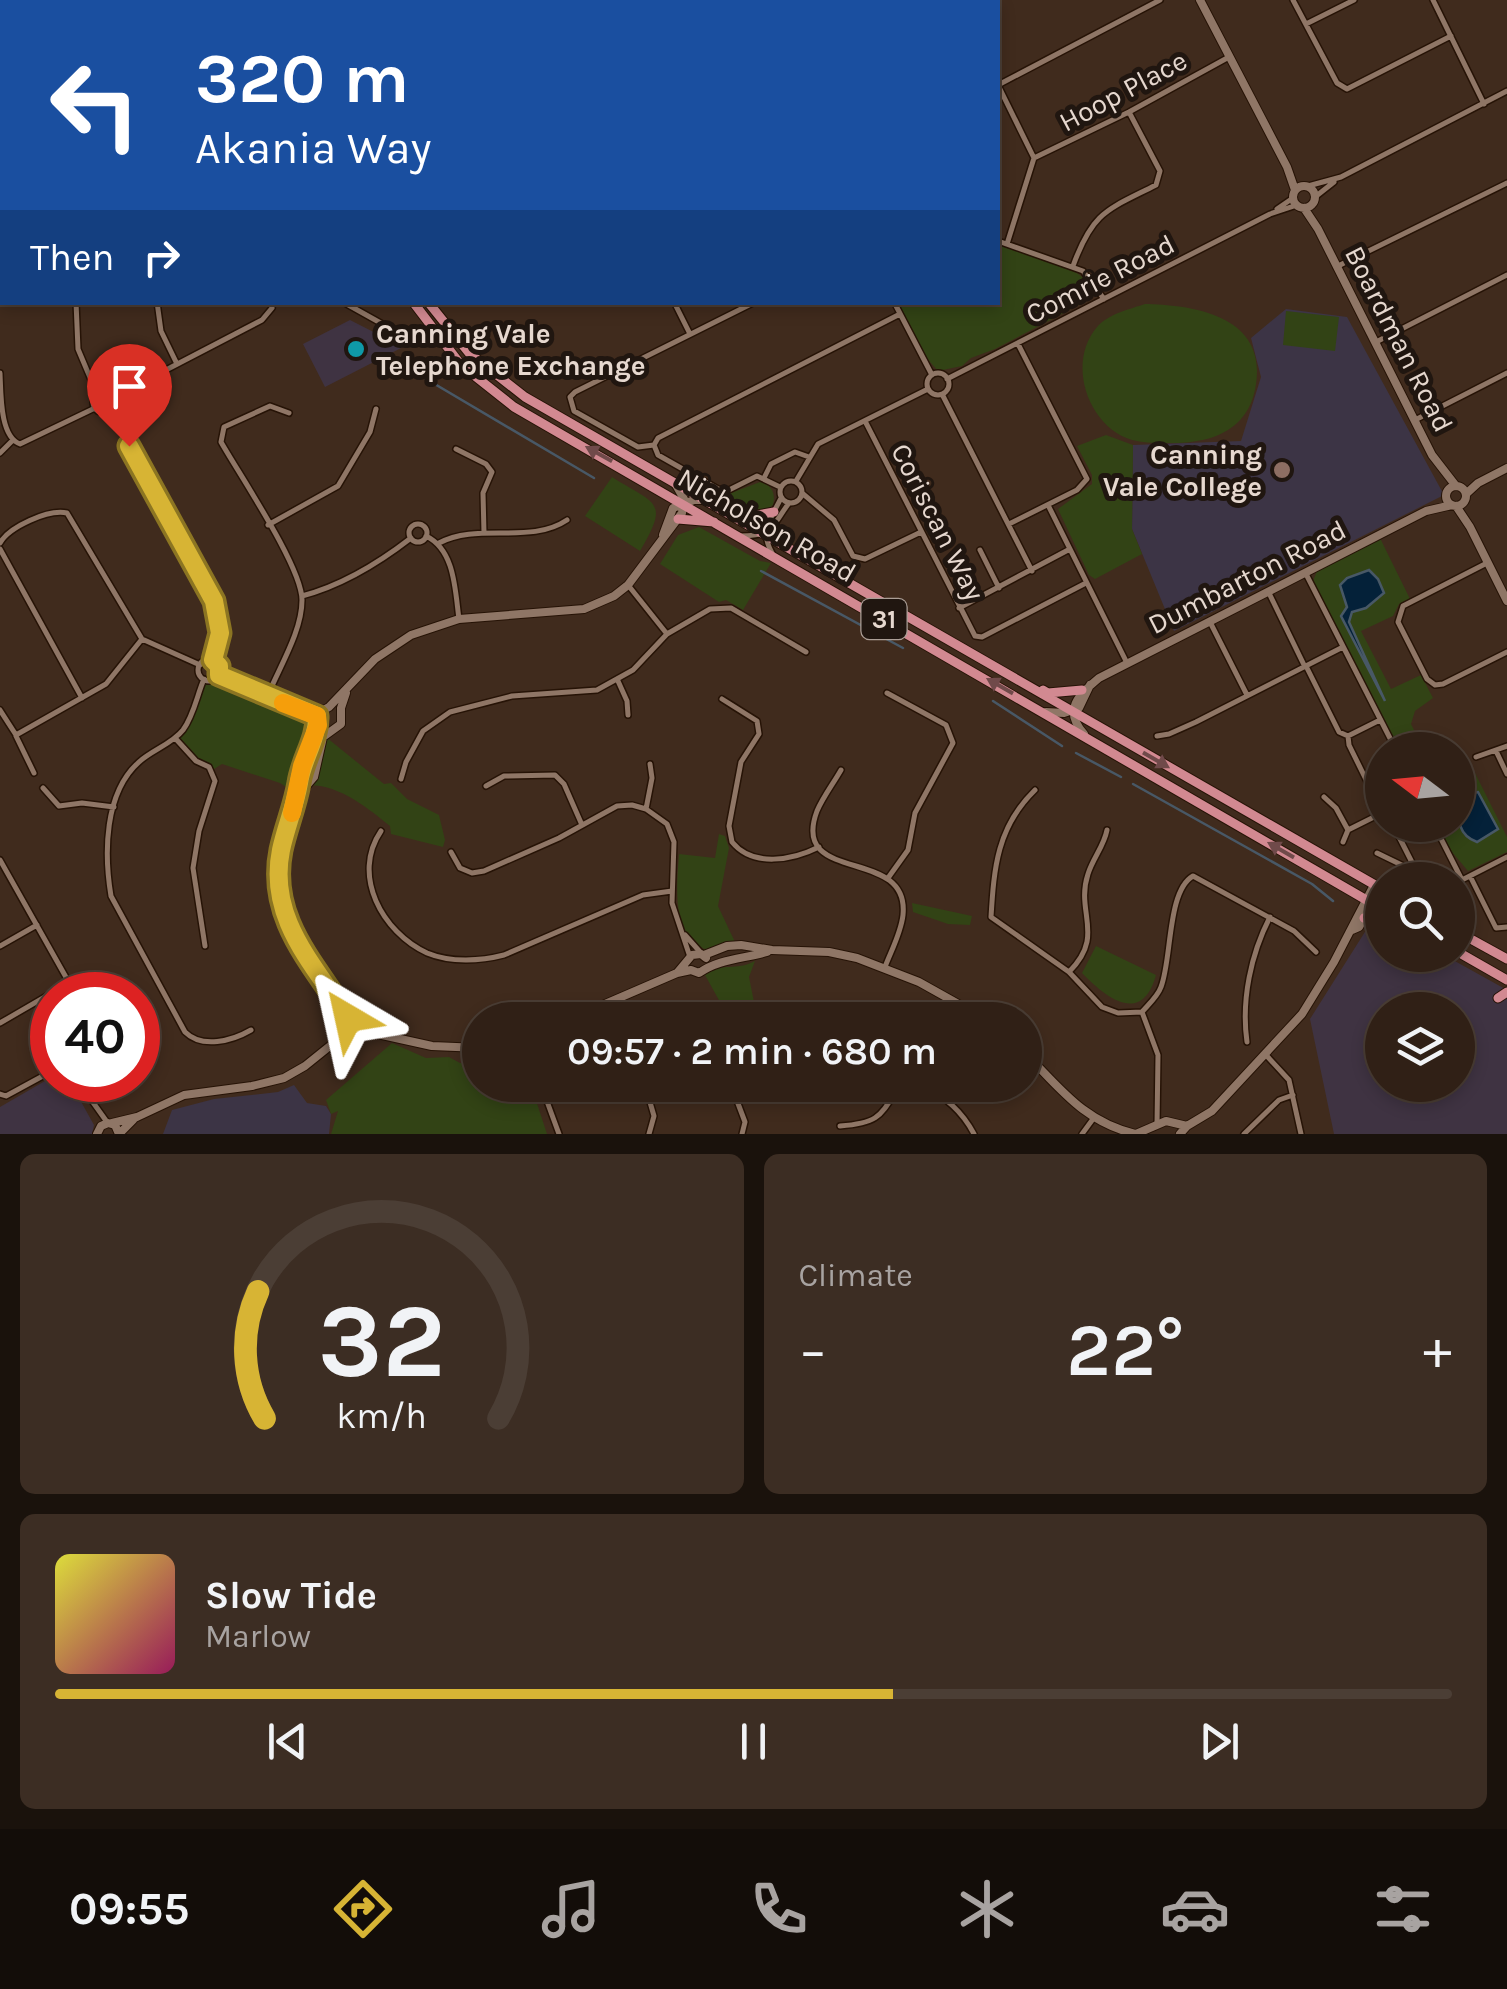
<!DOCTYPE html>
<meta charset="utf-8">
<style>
body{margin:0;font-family:Karla,sans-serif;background:#3c2d23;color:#f1f3f6;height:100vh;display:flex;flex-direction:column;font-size:38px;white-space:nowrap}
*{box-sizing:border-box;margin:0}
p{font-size:32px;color:#a8a3a1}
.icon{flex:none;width:55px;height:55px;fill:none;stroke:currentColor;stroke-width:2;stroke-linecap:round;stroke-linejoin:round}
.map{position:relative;height:1134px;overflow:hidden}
.sheet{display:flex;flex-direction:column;gap:20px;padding:20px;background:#1a120c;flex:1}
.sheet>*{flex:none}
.banner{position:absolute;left:0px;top:0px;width:1000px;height:305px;box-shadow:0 5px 15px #0003,0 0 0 2px #4b3e35;background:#1a4fa0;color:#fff;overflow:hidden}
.needle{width:65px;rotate:286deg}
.fabs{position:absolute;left:1365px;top:732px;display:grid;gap:20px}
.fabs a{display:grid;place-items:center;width:110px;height:110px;border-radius:50%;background:#302016;box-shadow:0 5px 15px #0003,0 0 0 2px #4b3e35;font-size:50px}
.speed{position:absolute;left:30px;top:972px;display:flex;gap:20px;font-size:50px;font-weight:700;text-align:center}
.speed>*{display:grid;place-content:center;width:130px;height:130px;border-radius:50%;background:#302016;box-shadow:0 5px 15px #0003,0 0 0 2px #4b3e35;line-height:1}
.speed .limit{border:15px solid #d22;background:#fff;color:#111}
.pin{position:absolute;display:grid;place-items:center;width:85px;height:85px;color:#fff;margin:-102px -42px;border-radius:50% 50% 50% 0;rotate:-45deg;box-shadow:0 0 10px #0007}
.pin .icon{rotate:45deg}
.me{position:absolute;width:110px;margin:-55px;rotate:324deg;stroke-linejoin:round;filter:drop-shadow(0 0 8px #0008)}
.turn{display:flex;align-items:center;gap:35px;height:210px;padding:0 30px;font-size:45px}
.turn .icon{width:130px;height:130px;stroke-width:2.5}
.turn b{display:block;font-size:70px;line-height:85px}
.then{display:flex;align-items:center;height:95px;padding:0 30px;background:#0003;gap:20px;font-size:38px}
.big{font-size:75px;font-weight:600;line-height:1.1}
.sheet .tile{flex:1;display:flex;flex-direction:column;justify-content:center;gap:15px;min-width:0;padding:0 35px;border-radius:15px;background:#3c2d23}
.sheet .dial{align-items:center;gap:0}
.dial svg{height:260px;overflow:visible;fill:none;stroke:#4b3e35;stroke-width:7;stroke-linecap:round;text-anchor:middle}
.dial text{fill:#f1f3f6;stroke:none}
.song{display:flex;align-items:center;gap:30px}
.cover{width:120px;height:120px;border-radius:15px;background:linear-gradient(135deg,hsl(60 70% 55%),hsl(330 70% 35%))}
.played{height:10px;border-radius:5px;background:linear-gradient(90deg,#d7b434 60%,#4b3e35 60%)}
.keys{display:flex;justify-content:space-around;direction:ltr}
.heat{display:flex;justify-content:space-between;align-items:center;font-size:55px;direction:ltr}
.sheet .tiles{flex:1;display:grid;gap:20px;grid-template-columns:1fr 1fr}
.tile:last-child{grid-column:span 2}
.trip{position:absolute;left:462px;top:1002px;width:580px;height:100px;border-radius:50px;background:#302016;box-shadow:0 5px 15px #0003,0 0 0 2px #4b3e35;font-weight:600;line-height:100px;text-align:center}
.menu{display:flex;height:160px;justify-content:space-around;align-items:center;background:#130d09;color:#a8a3a1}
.menu .icon{width:70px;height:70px}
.menu .active{color:#d7b434}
.menu b{font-size:45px;color:#f1f3f6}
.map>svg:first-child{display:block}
</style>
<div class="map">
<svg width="1507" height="1134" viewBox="0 0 1507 1134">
<rect width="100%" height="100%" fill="#402b1d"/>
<path fill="#3f3342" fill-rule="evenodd" d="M 350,320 L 403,347 L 325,387 L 303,344 Z
M 1375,916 L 1382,920 L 1382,955 L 1444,955 L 1507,990 L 1507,1134 L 1334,1134 L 1310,1019 ZM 1382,1010 L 1458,1010 L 1458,1085 L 1382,1085 Z
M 52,1077 L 52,1080 L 69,1080 L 94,1125 L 92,1134 L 0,1134 L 0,1107 Z"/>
<path fill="#3c3445" d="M 1286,309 L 1347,317 L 1444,495 L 1174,631 L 1132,529 L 1133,445 L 1241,441 L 1261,377 L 1251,338 Z
M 294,1085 L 307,1103 L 326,1106 L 331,1114 L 329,1134 L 163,1134 L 172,1110 L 214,1099 L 278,1092 Z"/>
<path fill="#324315" d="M 998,245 L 1073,270 L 1090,283 L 1092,298 L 995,349 L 971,358 L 962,366 L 938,371 L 924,355 L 898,303 L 998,302 Z
M 1145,304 C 1190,305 1256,314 1257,370 C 1257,387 1253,406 1241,419 C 1225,437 1201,442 1178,443 C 1164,443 1146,444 1132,440 C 1088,427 1066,363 1097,327 C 1108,314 1130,309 1145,304 Z
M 1286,311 L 1339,317 L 1335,351 L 1283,345 Z
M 1106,435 L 1133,445 L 1132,529 L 1142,554 L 1095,579 L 1089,575 L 1058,509 L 1092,484 L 1092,475 L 1077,446 Z
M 612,477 C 656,505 670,500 640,551 L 585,516 Z
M 760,482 C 772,484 776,494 773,505 C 755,520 740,506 723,496 Z
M 699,527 L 760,561 L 771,563 L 743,610 L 726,600 L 719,602 L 660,564 L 678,535 Z
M 1380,538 L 1410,599 L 1399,604 L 1393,616 L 1361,631 L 1391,689 L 1421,675 L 1433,698 L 1415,711 L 1411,724 L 1424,750 L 1399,750 L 1313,581 L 1317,571 Z
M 219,676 L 316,717 L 319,730 L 294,792 L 280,783 L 222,764 L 214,769 L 198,760 L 176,739 L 204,679 L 211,681 Z
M 321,733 L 384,784 L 391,783 L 407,799 L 439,815 L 445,840 L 443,847 L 391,834 L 390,826 C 368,808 334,780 301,786 Z
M 1470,770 L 1472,774 L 1475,773 L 1507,837 L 1507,852 L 1468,871 L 1452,852 L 1437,825 L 1458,825 L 1458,776 Z
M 719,834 L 725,836 L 729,848 L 718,906 L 735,942 L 708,950 C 670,940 677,884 679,854 L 715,858 Z
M 912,903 L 972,916 L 970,925 L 948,924 L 913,912 Z
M 1096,946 L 1156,975 C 1142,1026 1106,998 1082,973 Z
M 755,961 L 749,977 L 757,1017 L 765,1020 L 730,1020 L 705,975 C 725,961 734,972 755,961 Z
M 392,1043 L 426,1058 L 449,1057 L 460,1063 L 480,1063 L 480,1085 L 531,1085 L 547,1134 L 331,1134 L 338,1111 L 331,1114 L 326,1100 Z"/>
<path fill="#042139" stroke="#485866" stroke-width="2.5" d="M 1369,570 L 1378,579 L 1384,593 L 1366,608 L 1352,612 L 1349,622 L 1385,701 L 1341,616 L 1347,607 L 1340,585 L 1347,578 Z
M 1478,792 L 1498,829 L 1477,842 C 1457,835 1458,818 1458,799 L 1467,793 Z"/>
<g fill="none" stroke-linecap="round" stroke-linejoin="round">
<path stroke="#485866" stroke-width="2.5" d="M 411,370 L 594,478
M 761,571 L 903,648
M 993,701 L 1062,746
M 1076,753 L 1121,777
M 1133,784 L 1312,884 L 1333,901"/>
<g stroke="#261306" stroke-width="8">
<path id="street" d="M 110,0 L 111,2
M 379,0 L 380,2
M 511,0 L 512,2
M 723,0 L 725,2
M 890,0 L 892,2
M 1293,0 L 1337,83 L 1347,89 L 1451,36
M 1433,0 L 1484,104
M 76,2 L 81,0
M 244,2 L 248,0
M 373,2 L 374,0
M 653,2 L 658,0
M 799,2 L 800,0
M 0,14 L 2,16
M 1306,24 L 1354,0
M 998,85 L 1160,0
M 998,85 L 1034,158 L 1007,244
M 0,106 L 2,107
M 0,136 L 2,135
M 1034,158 L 1129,112 L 1229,57
M 1308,186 L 1341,177 L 1507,91
M 0,195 L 2,195
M 1315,197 L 1334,182
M 1277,209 L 1293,198
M 998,241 L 1083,271 L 1104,299
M 1073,266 C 1093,211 1107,210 1156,185 L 1160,171 L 1129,112
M 1336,267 L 1507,183
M 76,302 L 78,349 L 97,394
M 157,302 L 161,331 L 177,364
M 343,302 L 386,326
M 674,302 L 690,334
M 894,302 L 932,375
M 1376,342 L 1507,275
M 0,373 C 1,395 0,437 20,444 L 95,408
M927 384a11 11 0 1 1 22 0a11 11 0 1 1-22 0Z
M 947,379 L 1270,214 L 1297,205
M93 402a11 11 0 1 1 22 0a11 11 0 1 1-22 0Z
M 942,394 L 1032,571
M 114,397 L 262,320 L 272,308
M 111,411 L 215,601 L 220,633 L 213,660
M 1415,420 L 1507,373
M 865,421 L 975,636 L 982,637 L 1086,583
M 654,445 L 638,447 L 574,411 L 570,397 L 575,392 L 755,302
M 456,449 L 486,464 L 492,472 L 483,493 L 484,533
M 0,453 L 11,442
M 764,478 L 771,464 L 795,452 L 809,457
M780 492a11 11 0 1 1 22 0a11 11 0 1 1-22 0Z
M 796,481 L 818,444 L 928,389
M 780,487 L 757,476 L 729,490 L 718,489 L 658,455 L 654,445 L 658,438 L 900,314
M 802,493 L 834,520 L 853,556 L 865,559 L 921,532
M 1048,505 L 1127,663
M 1009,524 L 1077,490 L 1087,479 L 1018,344
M409 533a9 9 0 1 1 18 0a9 9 0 1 1-18 0Z
M 268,525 L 338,486 L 370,432 L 376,409
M 426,536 C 455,550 455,590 459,619
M 740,536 C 774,536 771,527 789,503
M 0,543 C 9,527 48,509 67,513 L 142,639 L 200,665
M 439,543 C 478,522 530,545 567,520
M 0,549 L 82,698
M 980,550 L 999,588
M 772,553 C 759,530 771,519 781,498
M 1487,563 L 1403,606 L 1398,622 L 1427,679 L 1435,685 L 1443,684 L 1507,652
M 1305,572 L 1396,750
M 628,585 L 667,634
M 1268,591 L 1305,667
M 302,596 C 340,586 380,562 411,538
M 959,608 L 1070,549
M 1210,622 L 1247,695
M198 670a11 11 0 1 1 22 0a11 11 0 1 1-22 0Z
M 1306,666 L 1339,732 L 1348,736 L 1349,745 L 1382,812
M 219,675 L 317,716
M 204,679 C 197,695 194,715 183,730 C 172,744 152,750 139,762 C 104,793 104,854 111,896 L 185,1032 C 202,1049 232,1041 251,1030
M 618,681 L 627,701 L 628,715
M 887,693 L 946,725 L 953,743 L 915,813 L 908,850 L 888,878
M 271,694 L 280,694 L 322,709
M 268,695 C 280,666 302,631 302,600 C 302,567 239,474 221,442 L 224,427 L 270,406 L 289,413
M 722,699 L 757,721 L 759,734 L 741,762 L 729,826 L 732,842 C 753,868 793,860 819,847
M 0,710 L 16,735 L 106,684 L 142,639
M 16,736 L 34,773
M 1157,736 L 1169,734 L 1196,722 L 1343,647
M 1348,736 L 1380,720
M 175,738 L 196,761 L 209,767 L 215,781 L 199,831 L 193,868 L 205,946
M 1496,751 L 1507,774
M 1476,757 L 1507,746
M 841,770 C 833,784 823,797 817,811 C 789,886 910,845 903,915 C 901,933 891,951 885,967
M 401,779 L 406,762 L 423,731 L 450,712 L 512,696 L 597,690 L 633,670 L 667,634 L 710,609 L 731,608 L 806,652
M 486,786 L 504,776 L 555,775 L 564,784 L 582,825
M 43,788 L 59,806 L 82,803 L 114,807
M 1035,790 C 997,827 994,868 991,917 L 1069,972 L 1102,1007 L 1118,1013 L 1142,1012 C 1148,1005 1158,996 1161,987 C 1172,959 1167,891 1193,876 L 1294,931 L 1316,952
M 1324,797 L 1336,808 L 1348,830
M 646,809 L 652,778 L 650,764
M 1393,825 L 1421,880
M 1434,825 L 1462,880
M 381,831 C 351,875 382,932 427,953 C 451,963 481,961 504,955 L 643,895 L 672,891
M 1343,842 L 1348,830 L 1382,813
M 451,852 L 460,868 L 472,873 L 484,871 L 559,838 L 617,806 L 632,805 L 646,809 L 667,824 L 674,842 L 672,903 L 690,957
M 1377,853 L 1414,871
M 0,860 L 76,995
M 1470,876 L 1496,928 L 1507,927
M 1458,882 L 1507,857
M 685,935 L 701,953
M 0,946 L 37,925
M 1069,972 C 1106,935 1075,913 1088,874 C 1093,858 1104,846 1107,830
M 1142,1012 L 1158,1055 L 1157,1125
M 0,1023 L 69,983
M 1247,1042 C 1241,1000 1251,954 1270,917
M 1266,1055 L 1289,1080 L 1301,1134
M 77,1080 L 107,1122
M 541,1085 L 559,1134
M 645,1085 L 654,1116 L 649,1134
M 731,1085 L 745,1122 L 742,1134
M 923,1085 C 946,1098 962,1111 974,1134
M 0,1094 L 6,1096 L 52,1071
M 840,1126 C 880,1123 880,1116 900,1085
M 1082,1134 L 1093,1119
M 1244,1134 L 1279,1100 L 1293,1095"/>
</g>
<g stroke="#261306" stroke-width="10">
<path id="secondary" d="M 591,0 L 592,2
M 1200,0 L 1287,167 L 1295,190
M 970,2 L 975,0
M1293 197a11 11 0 1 1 22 0a11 11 0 1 1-22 0Z
M 1304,208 L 1318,229 L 1432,455 L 1456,486
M1446 496a10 10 0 1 1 20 0a10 10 0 1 1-20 0Z
M 1466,494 L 1478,483 L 1507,468
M 1456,506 L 1470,527 L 1507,601
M 663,535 L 673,508 L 694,500 L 703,500
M 1046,712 L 1064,713 L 1079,708 L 1090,685
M 1084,734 C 1062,709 1079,695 1099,678 L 1426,511 L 1452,505
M 297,797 L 314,777 L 323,737 L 341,724 L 341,708 L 346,693
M 1352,930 L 1359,927 L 1380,888
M 704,955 L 727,946 L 741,945 L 772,950 L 829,952 L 857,958 L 919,982 L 987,1020
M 677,973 L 692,955 L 701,954 L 706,958
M 339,1004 L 366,1010 L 381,1032
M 348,1018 L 304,957 L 288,924 L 280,892 L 280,854 L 320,712 L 329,707 L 375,659 L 411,635 L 459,619 L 584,609 L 614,596 L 628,585 L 682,513 L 684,499 L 676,485
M 568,1020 L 677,973 L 691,970 L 699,973 C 719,959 742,959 767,952
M 1025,1053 C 1061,1089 1083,1121 1135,1134
M 112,1123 L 137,1117 L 184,1095 L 252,1086 L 284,1078 L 305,1066 L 346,1033 L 364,1031 L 432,1046 L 480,1048
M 97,1134 L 101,1126 L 108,1123 L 115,1125 L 119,1134 L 133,1120
M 1136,1134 L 1166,1121 L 1187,1126
M 1180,1134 L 1187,1126 L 1212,1111 L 1302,1014 L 1334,962 L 1374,885"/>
</g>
<g stroke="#261306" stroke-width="11">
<path id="primary" d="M 258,0 L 259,2
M 272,0 L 273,2
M 413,302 L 461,365 L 514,407 L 1382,909
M 428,302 L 469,353 L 525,397 L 1382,889
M 732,511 L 751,516 L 774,512
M 678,519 L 714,522
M 1043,690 L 1048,693 L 1082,690
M 1364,918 L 1382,915
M 1458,932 L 1507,959
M 1458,952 L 1507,980
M 1498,998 L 1507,992"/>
</g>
<use href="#street" stroke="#8f7666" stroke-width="5"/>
<use href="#secondary" stroke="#8f7666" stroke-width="8"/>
<use href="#primary" stroke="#d28991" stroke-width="9"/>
</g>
<defs><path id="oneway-solid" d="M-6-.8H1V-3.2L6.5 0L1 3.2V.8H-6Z" transform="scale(2.5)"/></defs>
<g fill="#704a4a">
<use href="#oneway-solid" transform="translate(599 454) rotate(-151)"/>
<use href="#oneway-solid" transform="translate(1000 686) rotate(-150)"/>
<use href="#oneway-solid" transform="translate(1156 760) rotate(30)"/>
<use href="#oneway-solid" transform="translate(1281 850) rotate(-150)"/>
</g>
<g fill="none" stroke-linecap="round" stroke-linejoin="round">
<g stroke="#8c7522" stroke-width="25">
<path id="route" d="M 129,446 L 214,601 L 220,633 L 213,660 L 219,666 L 219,675 L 317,716 C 318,739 302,760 299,783 C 295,806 286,827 281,850 C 267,919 315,965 348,1018"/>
</g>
<use href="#route" stroke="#d7b434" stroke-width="18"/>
<path stroke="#f59e0b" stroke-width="18" d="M 283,703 L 317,716 L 318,725 L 302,766 L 292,813"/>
</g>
<circle fill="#0f9aa8" stroke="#201610" stroke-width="4" cx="356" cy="349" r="10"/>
<circle fill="#8d6e63" stroke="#201610" stroke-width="4" cx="1282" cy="470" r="10"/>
<g text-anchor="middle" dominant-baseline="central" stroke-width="10" stroke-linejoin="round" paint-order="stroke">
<rect fill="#201610" stroke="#ab9e96" stroke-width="2.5" x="861.5" y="599" width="45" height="40" rx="8"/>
<g font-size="25" font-weight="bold" fill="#e6d8cf">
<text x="884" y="619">31</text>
</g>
<g font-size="28" fill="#e6d8cf" stroke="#201610">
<text transform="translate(1123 91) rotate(-28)">Hoop Place</text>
<text transform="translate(1100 279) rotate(-27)">Comrie Road</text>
<text transform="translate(1399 339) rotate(63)">Boardman Road</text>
<text transform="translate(938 522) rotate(63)">Coriscan Way</text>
<text transform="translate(767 525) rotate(30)">Nicholson Road</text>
<text transform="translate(1247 577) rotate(-27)">Dumbarton Road</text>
</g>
<g font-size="28" font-weight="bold" fill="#e6d8cf" stroke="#201610" text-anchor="start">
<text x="376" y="333">Canning Vale<tspan x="376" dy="32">Telephone Exchange</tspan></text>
<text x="1262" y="454" text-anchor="end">Canning<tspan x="1262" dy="32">Vale College</tspan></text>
</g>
</g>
</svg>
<div class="fabs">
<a><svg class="needle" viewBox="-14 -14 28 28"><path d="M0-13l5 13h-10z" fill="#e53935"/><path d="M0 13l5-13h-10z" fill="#a8a3a1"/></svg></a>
<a><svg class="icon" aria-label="search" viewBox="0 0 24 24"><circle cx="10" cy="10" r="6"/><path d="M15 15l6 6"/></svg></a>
<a><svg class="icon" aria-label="layers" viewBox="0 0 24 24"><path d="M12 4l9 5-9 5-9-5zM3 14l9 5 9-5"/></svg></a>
</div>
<div class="speed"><div class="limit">40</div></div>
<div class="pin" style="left:129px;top:446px;background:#d93025"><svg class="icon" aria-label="arrive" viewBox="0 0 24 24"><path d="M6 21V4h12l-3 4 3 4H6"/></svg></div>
<svg class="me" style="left:348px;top:1018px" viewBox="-20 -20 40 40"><path d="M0-17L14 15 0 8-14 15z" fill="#d7b434" stroke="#fff" stroke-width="4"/></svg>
<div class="trip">09:57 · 2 min · 680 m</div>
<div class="banner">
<div class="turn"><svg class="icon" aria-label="left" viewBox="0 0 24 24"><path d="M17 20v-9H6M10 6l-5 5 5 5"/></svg><div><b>320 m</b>Akania Way</div></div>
<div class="then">Then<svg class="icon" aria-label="right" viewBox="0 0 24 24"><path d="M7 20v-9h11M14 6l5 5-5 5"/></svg></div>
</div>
</div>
<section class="sheet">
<div class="tiles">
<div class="tile dial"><svg viewBox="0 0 100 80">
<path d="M14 69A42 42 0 1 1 86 69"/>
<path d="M14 69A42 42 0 0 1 12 30" stroke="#d7b434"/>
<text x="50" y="56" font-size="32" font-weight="700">32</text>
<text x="50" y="72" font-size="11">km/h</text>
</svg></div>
<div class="tile"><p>Climate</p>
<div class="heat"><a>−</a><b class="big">22°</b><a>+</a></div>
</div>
<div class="tile">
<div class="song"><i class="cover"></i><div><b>Slow Tide</b><p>Marlow</p></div></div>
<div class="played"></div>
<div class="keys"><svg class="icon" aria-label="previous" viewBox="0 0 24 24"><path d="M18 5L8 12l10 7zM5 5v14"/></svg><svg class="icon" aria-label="pause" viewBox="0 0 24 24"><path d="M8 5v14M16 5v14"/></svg><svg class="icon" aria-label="next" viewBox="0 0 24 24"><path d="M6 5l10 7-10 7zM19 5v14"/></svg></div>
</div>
</div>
</section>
<nav class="menu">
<b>09:55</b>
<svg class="icon active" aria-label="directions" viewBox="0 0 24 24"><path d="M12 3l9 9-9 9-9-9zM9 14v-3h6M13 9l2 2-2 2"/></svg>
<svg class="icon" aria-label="music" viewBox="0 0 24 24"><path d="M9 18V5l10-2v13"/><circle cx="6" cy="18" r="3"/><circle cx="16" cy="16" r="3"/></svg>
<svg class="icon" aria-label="phone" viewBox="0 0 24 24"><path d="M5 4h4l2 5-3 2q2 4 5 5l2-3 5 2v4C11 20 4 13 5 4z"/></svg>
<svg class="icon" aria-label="climate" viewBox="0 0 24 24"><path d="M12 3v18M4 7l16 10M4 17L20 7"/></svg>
<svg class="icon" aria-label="car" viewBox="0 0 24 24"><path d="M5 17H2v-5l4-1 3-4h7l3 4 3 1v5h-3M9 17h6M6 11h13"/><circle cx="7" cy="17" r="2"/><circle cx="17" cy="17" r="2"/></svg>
<svg class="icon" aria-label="filters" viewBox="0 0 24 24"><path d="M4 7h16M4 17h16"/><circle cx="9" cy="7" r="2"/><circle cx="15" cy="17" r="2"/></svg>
</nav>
